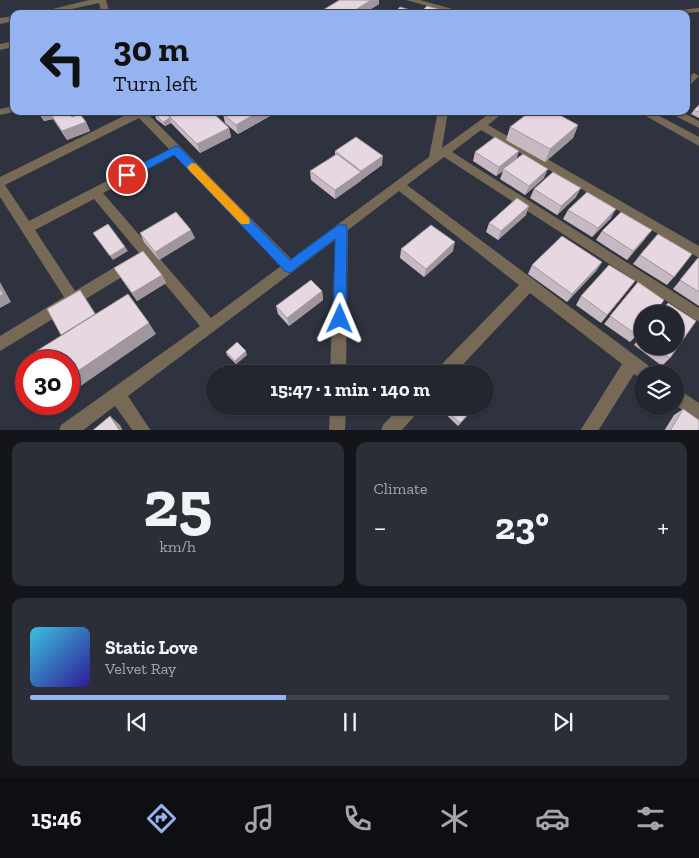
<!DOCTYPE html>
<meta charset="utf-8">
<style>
body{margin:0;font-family:"Zilla Slab",serif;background:#2b2e37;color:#f1f3f6;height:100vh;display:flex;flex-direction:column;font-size:19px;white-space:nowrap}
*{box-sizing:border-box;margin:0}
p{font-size:16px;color:#a3a5aa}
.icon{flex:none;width:28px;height:28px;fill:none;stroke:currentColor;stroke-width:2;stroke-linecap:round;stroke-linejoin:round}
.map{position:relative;height:430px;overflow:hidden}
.drawer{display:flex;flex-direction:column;gap:12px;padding:12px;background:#13151a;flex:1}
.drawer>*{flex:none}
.guide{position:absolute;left:10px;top:10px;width:680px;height:105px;border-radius:10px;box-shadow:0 1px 4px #0004,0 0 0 1px #40434b;background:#95b2f1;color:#111;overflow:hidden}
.tools{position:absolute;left:634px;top:305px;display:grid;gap:10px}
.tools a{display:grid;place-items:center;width:50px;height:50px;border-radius:50%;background:#23262f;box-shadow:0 1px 4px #0004,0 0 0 1px #40434b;font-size:25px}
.speed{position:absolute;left:15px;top:350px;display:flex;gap:10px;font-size:25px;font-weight:700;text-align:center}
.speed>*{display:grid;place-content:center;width:65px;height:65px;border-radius:50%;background:#23262f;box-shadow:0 1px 4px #0004,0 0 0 1px #40434b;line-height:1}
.speed .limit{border:8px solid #d22;background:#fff;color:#111}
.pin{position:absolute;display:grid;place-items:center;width:42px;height:42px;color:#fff;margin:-21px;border:2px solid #fff;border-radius:50%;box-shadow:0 1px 5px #0007}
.me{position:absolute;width:55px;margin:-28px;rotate:1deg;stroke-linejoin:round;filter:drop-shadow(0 0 4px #0008)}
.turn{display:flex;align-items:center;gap:18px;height:105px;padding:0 20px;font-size:22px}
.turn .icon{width:65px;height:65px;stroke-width:2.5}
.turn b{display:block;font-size:35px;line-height:42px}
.big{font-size:38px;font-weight:700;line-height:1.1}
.drawer .card{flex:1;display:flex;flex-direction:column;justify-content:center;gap:8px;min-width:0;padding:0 18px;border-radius:10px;background:#2b2e37}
.drawer .dial{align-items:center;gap:0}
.dial b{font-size:65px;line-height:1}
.song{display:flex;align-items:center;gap:15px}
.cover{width:60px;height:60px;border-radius:8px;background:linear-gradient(135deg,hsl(190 70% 55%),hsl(250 70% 35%))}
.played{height:5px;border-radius:2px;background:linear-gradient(90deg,#95b2f1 40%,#40434b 40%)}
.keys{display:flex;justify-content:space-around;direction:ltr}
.heat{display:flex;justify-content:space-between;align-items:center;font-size:28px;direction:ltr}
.drawer .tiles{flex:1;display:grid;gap:12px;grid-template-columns:1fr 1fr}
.card:last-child{grid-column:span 2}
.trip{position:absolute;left:206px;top:365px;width:288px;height:50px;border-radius:25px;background:#23262f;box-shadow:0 1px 4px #0004,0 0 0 1px #40434b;font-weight:700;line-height:50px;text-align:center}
.dock{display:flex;height:80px;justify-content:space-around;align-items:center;background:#0e0f13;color:#a3a5aa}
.dock .icon{width:35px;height:35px}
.dock .active{color:#95b2f1}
.dock b{font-size:22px;color:#f1f3f6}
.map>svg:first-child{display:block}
</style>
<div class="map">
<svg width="699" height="431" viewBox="0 0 699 431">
<rect width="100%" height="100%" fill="#2f333f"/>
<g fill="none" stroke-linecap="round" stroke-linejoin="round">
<path fill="#766955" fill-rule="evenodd" d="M 89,0 L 106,0 L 110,14 L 102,14 L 99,3 L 49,14 L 32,14 Z
M 338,0 L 348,0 L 327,14 L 317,14 Z
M 406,0 L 420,0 L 463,12 L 456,14 Z
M 699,8 L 699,12 L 666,14 L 670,11 Z
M 14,16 L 14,21 L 0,24 L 0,18 Z
M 14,41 L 14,47 L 0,50 L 0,44 Z
M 694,73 L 699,76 L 689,86 L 686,87 L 686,78 Z
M 14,106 L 14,111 L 18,111 L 0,115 L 0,109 Z
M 134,111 L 145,111 L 291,259 L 429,157 L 438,111 L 448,111 L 442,148 L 493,111 L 505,111 L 488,125 L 699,246 L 699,258 L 481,130 L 452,152 L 699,308 L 699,322 L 444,157 L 407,185 L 653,369 L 655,374 L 642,374 L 642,380 L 634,374 L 598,431 L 580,431 L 622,364 L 530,293 L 454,374 L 435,374 L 437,369 L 519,285 L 399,191 L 348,230 L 346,374 L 330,374 L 335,240 L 128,396 L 151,431 L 133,431 L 115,406 L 82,431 L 59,431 L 61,425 L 200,326 L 94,199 L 35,230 L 75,291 L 125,261 L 130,259 L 135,261 L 137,265 L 135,269 L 0,351 L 0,336 L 64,297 L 0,197 L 0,177 ZM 139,118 L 169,149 L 29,221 L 5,185 ZM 175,155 L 281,266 L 211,318 L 103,193 Z
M 637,111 L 650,111 L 699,137 L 699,146 Z
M 666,111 L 680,111 L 699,121 L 699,128 Z
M 675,387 L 699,403 L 699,421 L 675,405 Z
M 330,406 L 346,406 L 345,431 L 329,431 Z
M 401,406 L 420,406 L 418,412 L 401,431 L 381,431 L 383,425 Z"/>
</g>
<path fill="#c7b9c2" d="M 340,0 L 379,0 L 379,4 L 363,14 L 324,14 L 323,10 Z
M 699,105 L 699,118 L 691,114 L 694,110 Z
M 279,111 L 238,134 L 225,123 L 223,114 Z
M 380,111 L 394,111 L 390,115 Z
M 404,111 L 417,111 L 414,115 Z
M 38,112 L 72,117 L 86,122 L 90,131 L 67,140 L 53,119 L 44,121 Z
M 171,113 L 229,128 L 231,137 L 200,153 L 171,123 L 165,126 L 156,119 L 155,114 Z
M 578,125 L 573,138 L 545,162 L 506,140 L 510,127 Z
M 335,151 L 382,165 L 335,199 L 311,180 L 310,171 L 335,155 Z
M 475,152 L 517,159 L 544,178 L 525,195 L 500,179 L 503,171 L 496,176 L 473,161 Z
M 534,189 L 576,197 L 557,215 L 530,198 Z
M 568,210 L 611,218 L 592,237 L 563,219 Z
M 526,215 L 498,240 L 486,232 L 489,223 Z
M 602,231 L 645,239 L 627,260 L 596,240 Z
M 140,233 L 195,238 L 159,260 L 144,242 Z
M 401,249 L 453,251 L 424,277 L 400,258 Z
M 640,255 L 674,277 L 667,285 L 633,264 Z
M 698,258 L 699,259 L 699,306 L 673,289 Z
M 602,262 L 596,271 L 567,302 L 528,274 L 532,265 Z
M 114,268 L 162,275 L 166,283 L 137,301 Z
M 638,282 L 637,335 L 630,342 L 604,324 Z
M 628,290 L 601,323 L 576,305 L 581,296 Z
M 322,291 L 323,300 L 289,326 L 278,314 L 276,306 Z
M 668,303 L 696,321 L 670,358 L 662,366 L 634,345 L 642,334 L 642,346 L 675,346 L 675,314 L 658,314 Z
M 226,352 L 247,355 L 236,364 L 227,355 Z
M 437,406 L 463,406 L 470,412 L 468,415 L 458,426 Z
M 683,409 L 699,431 L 664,431 L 674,415 Z"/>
<path fill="#a2969e" d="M 371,0 L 379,0 L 379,4 L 363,14 L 349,14 Z
M 41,111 L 68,111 L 50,113 L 53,119 L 44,121 L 38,112 Z
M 70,111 L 80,111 L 71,113 Z
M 260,111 L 279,111 L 238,134 L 236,125 Z
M 170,118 L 171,123 L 165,126 L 163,122 Z
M 86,122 L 90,131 L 67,140 L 62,131 Z
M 578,125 L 573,138 L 545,162 L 550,149 Z
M 229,128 L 231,137 L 200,153 L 197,144 Z
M 519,151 L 516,161 L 503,169 L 503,171 L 496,176 L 499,167 Z
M 383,156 L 382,165 L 361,180 L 361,171 Z
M 548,169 L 544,178 L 525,195 L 529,186 Z
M 361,172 L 361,181 L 335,199 L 335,190 Z
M 581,188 L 576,197 L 557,215 L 561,206 Z
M 529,206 L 526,215 L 498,240 L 501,231 Z
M 616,209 L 611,218 L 592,237 L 598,228 Z
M 191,230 L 195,238 L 159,260 L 155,252 Z
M 652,230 L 645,239 L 627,260 L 633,251 Z
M 455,242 L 453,251 L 424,277 L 426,269 Z
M 125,247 L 128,251 L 113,260 L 110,256 Z
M 602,262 L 596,271 L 567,302 L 572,294 Z
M 162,275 L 166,283 L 137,301 L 132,293 Z
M 0,282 L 11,302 L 0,308 Z
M 80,290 L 86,299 L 103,325 L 70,345 Z
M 322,291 L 323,300 L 289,326 L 287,318 Z
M 149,323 L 156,334 L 69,394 L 69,377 Z
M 246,351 L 247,355 L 236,364 L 235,361 Z
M 470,412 L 468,415 L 458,426 L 460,423 Z
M 110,416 L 120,425 L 123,431 L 120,431 Z"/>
<path fill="#e7d7e1" stroke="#a2969e" d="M 340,0 L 371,0 L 349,14 L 333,14 L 323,10 Z
M 427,6 L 442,10 L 439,14 L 419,14 Z
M 400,7 L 417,12 L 415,14 L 393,14 Z
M 699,105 L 699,112 L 694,110 Z
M 55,111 L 68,111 L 72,117 L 80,114 L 86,122 L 62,131 L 50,113 Z
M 160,111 L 169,111 L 171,113 L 168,115 L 170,118 L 163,122 L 155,114 Z
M 176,111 L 211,111 L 229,128 L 197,144 L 168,115 Z
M 228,111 L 260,111 L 236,125 L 223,114 Z
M 531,111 L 552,111 L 578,125 L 550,149 L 510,127 Z
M 356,137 L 383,156 L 361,171 L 335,151 Z
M 495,137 L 519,151 L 499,167 L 475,152 Z
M 337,154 L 361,172 L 335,190 L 310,171 Z
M 523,154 L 548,169 L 529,186 L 503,169 Z
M 553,172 L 581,188 L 561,206 L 534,189 Z
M 587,192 L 616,209 L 598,228 L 568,210 Z
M 517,198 L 529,206 L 501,231 L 489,223 Z
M 176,212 L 191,230 L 155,252 L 140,233 Z
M 621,212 L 652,230 L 633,251 L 602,231 Z
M 108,224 L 125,247 L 110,256 L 93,233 Z
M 431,225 L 455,242 L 426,269 L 401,249 Z
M 658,234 L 692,254 L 674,277 L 640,255 Z
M 562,236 L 602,262 L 572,294 L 532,265 Z
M 143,251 L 162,275 L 132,293 L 114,268 Z
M 698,258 L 699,259 L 699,292 L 680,280 Z
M 609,265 L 635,281 L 607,315 L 581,296 Z
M 311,280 L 322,291 L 287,318 L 276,306 Z
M 638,282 L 664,300 L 654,314 L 642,314 L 642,328 L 637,335 L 610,316 Z
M 0,288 L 3,294 L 0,296 Z
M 80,290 L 95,314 L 61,335 L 47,309 Z
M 128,294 L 149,323 L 69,377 L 69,361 L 30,361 L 27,357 Z
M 668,303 L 696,321 L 670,358 L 653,346 L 675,346 L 675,314 L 660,314 Z
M 237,342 L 246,351 L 235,361 L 226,352 Z
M 442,406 L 463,406 L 470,412 L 460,423 Z
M 683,409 L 699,420 L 699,431 L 670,431 Z
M 110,416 L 120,431 L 92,431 Z"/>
<path fill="#1a73e8" stroke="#114b97" d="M 176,146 L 179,147 L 290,260 L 338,225 L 346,225 L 347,228 L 346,319 L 344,323 L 340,325 L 335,323 L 333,319 L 335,239 L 290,273 L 285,271 L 174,155 L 131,178 L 127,179 L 122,175 L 123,173 Z"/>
<path fill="#f59e0b" d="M 192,163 L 196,164 L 249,218 L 250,221 L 249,224 L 241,224 L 189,170 L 187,167 Z"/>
</svg>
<div class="tools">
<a><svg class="icon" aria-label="search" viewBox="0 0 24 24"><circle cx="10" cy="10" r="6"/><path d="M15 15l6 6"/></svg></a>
<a><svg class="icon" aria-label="layers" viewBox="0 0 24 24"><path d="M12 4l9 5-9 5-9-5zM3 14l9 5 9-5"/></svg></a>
</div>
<div class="speed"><div class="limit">30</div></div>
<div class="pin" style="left:127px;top:175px;background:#d93025"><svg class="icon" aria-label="arrive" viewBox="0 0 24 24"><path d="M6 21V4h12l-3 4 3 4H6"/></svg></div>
<svg class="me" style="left:340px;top:319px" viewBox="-20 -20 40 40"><path d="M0-17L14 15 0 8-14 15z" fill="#1a73e8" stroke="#fff" stroke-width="4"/></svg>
<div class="trip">15:47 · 1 min · 140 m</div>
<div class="guide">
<div class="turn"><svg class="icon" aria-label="left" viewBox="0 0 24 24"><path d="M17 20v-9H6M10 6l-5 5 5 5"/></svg><div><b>30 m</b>Turn left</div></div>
</div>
</div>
<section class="drawer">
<div class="tiles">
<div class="card dial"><b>25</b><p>km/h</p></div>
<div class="card"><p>Climate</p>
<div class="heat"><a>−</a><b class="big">23°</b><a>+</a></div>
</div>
<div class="card">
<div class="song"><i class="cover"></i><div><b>Static Love</b><p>Velvet Ray</p></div></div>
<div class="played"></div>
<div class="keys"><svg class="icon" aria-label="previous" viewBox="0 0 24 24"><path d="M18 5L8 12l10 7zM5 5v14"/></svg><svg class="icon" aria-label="pause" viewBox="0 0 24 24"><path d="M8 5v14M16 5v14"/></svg><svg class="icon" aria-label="next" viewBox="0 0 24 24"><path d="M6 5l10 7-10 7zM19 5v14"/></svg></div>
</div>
</div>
</section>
<nav class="dock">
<b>15:46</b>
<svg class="icon active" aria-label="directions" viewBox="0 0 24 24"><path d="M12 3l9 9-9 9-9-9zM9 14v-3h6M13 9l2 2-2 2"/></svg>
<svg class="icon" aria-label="music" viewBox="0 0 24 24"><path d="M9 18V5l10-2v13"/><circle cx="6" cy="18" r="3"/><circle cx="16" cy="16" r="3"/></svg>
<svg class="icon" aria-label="phone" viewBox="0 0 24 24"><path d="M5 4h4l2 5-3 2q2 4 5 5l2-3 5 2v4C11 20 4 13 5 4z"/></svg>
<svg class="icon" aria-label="climate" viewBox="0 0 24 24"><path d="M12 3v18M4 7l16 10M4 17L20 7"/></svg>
<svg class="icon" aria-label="car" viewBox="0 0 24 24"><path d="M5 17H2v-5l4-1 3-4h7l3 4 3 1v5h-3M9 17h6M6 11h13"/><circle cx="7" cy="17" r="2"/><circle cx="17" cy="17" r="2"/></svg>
<svg class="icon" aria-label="filters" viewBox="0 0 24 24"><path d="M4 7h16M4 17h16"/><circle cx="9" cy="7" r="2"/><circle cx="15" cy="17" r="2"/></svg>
</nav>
